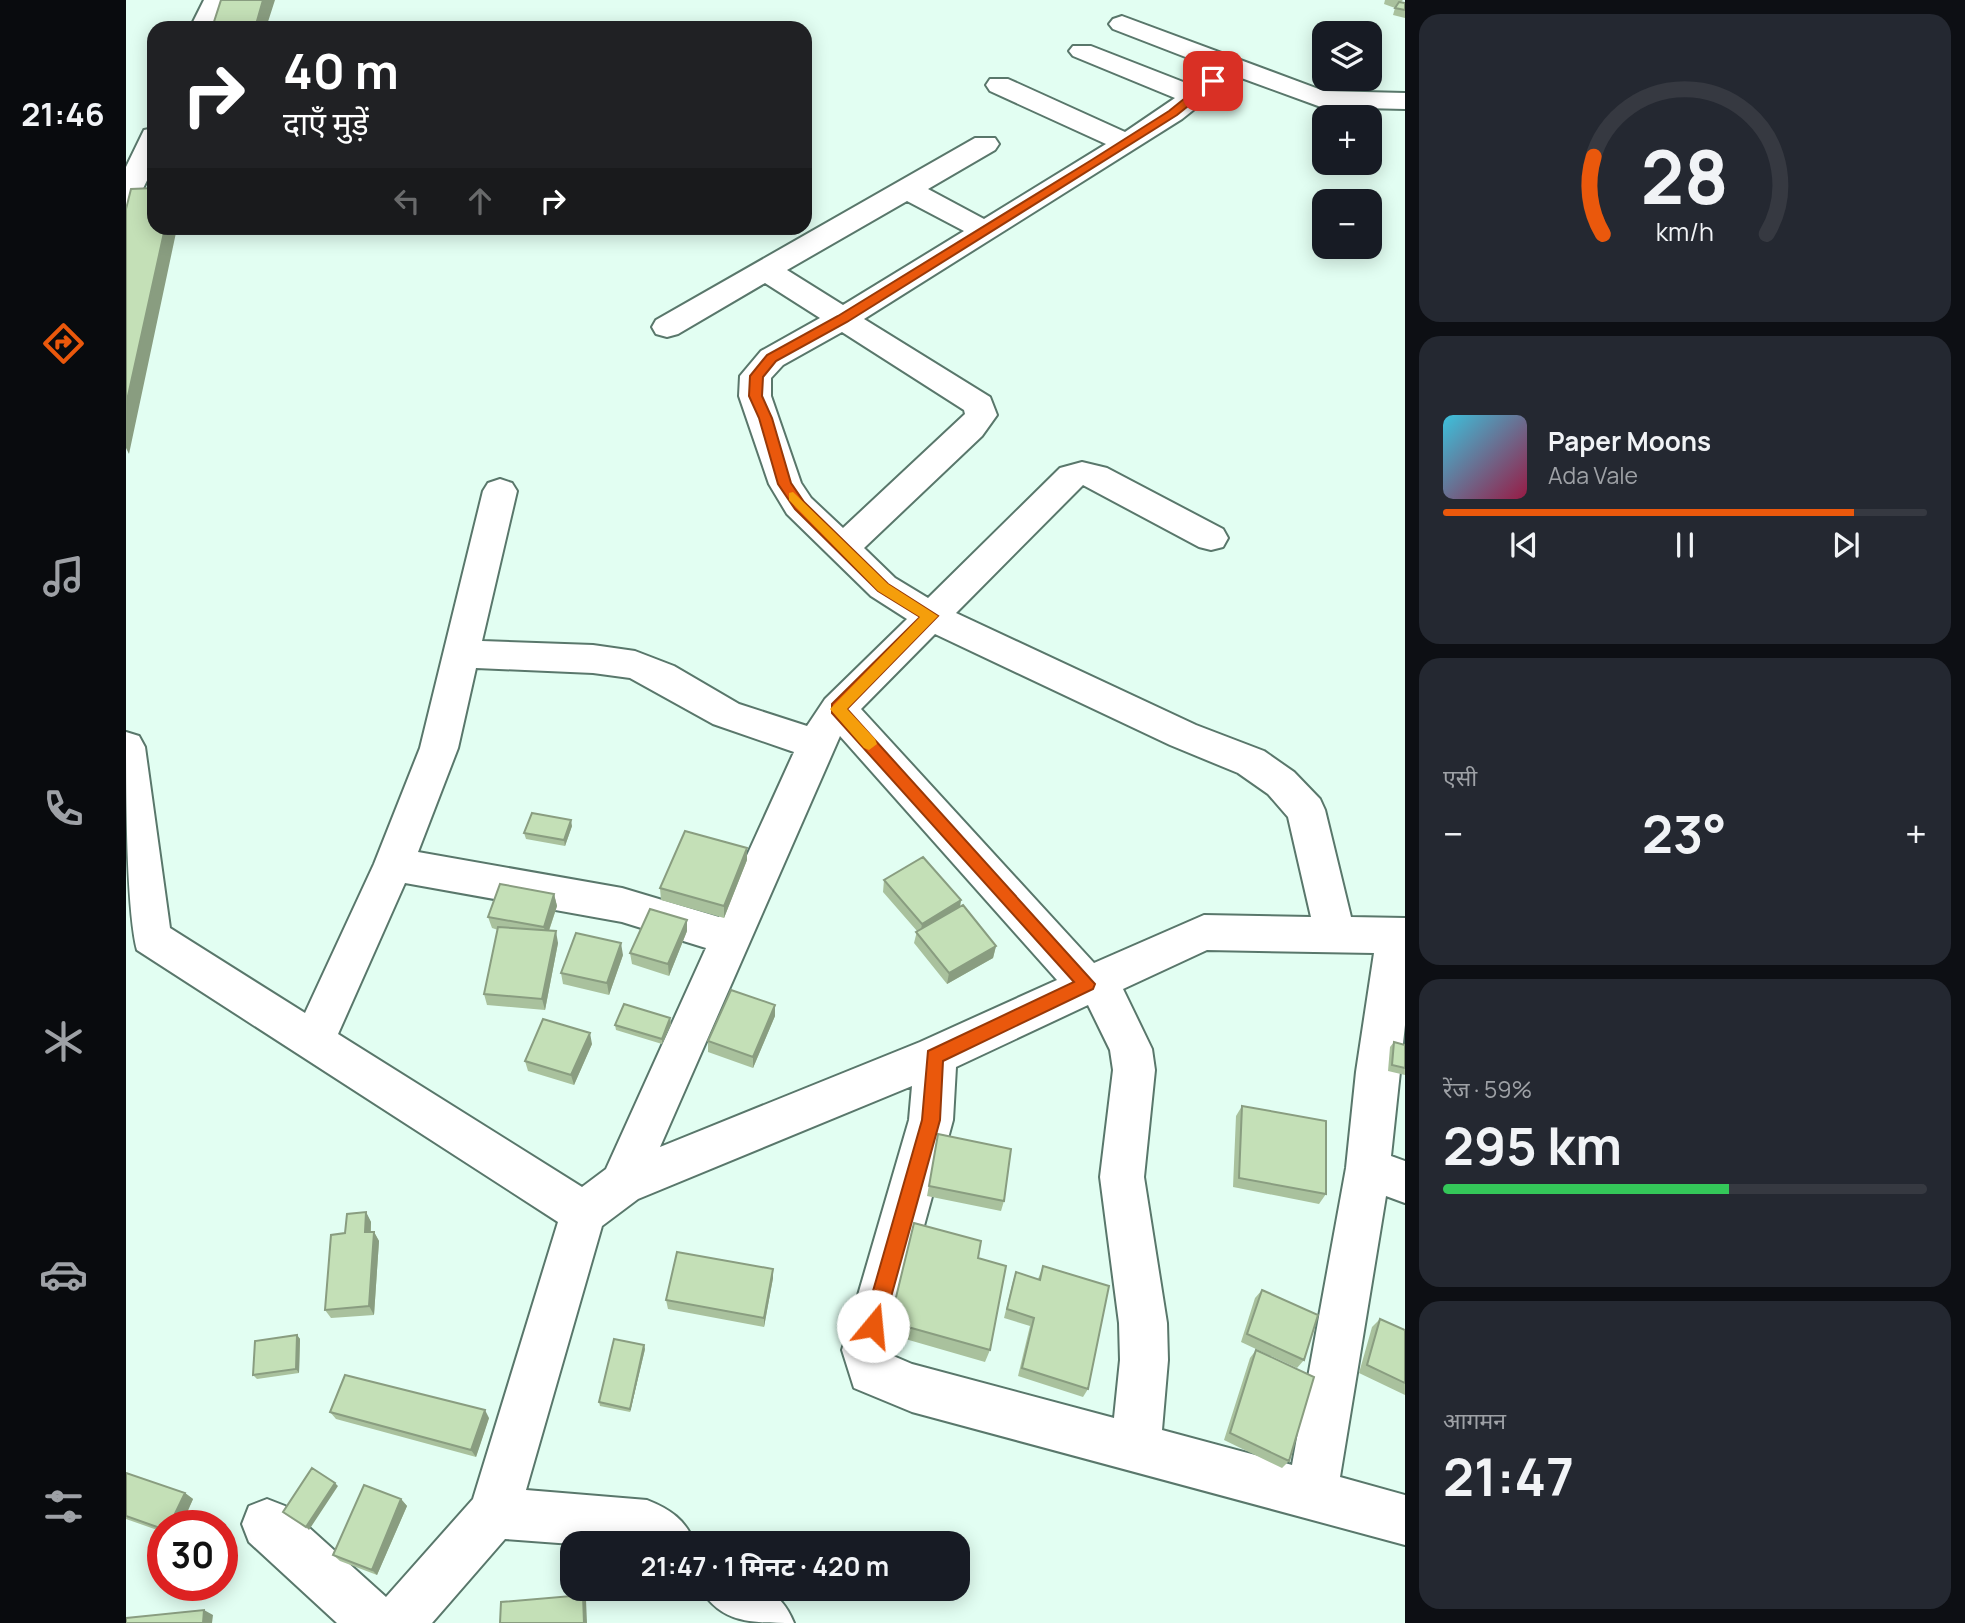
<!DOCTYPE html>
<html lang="hi">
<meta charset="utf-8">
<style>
body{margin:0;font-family:Manrope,"Noto Sans Devanagari",sans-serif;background:#242831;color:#f1f3f6;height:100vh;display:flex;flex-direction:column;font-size:26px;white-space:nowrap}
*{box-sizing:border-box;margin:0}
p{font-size:23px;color:#9ea1a6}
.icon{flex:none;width:38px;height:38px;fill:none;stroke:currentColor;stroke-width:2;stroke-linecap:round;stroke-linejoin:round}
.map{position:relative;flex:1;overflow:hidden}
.panel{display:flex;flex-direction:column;gap:14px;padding:14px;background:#0d0f14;width:560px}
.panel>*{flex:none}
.guide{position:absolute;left:21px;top:21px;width:665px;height:214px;border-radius:21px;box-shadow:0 4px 18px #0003;background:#202124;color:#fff;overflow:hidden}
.buttons{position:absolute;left:1186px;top:21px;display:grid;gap:14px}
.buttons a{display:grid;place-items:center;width:70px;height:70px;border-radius:14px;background:#171b24;box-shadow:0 4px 18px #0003;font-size:35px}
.speed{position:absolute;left:21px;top:1510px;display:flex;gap:14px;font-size:35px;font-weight:700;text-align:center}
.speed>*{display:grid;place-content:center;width:91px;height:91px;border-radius:50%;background:#171b24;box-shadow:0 4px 18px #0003;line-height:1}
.speed .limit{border:10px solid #d22;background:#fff;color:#111}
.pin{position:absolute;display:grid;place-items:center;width:60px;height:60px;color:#fff;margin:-30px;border-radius:14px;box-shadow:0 4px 10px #0006}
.me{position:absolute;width:77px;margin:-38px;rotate:17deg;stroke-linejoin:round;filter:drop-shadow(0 0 5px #0008)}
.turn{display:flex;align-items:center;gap:24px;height:147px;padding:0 21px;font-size:32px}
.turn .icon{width:91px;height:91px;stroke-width:2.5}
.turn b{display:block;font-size:49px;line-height:60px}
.lanes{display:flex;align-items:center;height:66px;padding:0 21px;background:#0003;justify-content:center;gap:35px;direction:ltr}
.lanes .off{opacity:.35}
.big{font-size:52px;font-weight:700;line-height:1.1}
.panel .card{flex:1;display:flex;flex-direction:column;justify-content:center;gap:10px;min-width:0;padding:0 24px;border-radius:21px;background:#242831}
.panel .dial{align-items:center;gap:0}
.dial svg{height:182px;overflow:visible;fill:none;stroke:#363941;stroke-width:7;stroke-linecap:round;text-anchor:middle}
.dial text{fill:#f1f3f6;stroke:none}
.song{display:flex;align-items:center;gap:21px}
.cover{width:84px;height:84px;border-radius:10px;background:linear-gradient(135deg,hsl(190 70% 55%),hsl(340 70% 35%))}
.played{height:7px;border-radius:4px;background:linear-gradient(90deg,#ea580c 85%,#363941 85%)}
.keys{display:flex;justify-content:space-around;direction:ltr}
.heat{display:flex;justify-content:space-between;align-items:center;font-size:38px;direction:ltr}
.charge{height:10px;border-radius:5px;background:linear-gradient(90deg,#34c759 59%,#363941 0)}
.trip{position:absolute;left:434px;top:1531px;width:410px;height:70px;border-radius:21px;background:#171b24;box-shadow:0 4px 18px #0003;font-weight:700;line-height:70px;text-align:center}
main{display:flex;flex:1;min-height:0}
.tab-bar{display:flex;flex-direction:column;width:126px;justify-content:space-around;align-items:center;background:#090b0e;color:#9ea1a6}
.tab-bar .icon{width:49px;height:49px}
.tab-bar .selected{color:#ea580c}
.tab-bar b{font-size:32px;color:#f1f3f6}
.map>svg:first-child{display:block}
</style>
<main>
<nav class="tab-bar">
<b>21:46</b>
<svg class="icon selected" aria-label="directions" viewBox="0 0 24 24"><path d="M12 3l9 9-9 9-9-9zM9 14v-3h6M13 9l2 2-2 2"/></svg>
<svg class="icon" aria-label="music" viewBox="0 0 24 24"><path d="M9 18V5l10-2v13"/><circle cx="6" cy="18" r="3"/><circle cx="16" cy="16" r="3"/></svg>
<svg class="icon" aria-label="phone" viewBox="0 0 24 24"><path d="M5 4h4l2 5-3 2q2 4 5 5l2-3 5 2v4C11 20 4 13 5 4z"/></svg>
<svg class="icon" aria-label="climate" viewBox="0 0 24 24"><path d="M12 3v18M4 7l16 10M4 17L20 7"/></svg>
<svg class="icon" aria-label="car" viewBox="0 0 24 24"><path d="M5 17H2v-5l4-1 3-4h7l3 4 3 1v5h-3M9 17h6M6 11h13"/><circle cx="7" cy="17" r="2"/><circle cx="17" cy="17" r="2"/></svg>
<svg class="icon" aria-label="filters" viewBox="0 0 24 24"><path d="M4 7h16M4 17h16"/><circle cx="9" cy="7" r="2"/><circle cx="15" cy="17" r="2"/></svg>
</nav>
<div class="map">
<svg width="1279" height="1623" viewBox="0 0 1279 1623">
<rect width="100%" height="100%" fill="#e2fef2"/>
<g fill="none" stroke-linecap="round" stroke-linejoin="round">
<g stroke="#59776b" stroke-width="4">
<path id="street" d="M 78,0 L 102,0 L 90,28 L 64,28 Z
M 996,16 L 1198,91 L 1279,93 L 1279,109 L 1195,107 L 1110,76 L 1056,119 L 738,319 L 864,397 L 871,415 L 856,436 L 738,548 L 769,578 L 802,598 L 934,468 L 956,462 L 981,468 L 1097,529 L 1102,538 L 1097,547 L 1085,550 L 1073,547 L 957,485 L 830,613 L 1070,725 L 1138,751 L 1168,772 L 1194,799 L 1199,810 L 1225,917 L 1279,918 L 1279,1025 L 1265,1156 L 1279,1161 L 1279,1203 L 1260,1196 L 1214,1477 L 1279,1495 L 1279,1545 L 786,1412 L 728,1388 L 716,1350 L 783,1120 L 786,1086 L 512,1199 L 476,1226 L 400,1490 L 521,1500 C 544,1509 560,1520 569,1544 L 446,1544 L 379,1539 L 306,1623 L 211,1623 L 123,1542 L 116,1524 L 123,1506 L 141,1499 L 159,1506 L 260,1597 L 347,1499 L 432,1222 L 11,950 C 0,908 0,784 0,732 L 13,736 L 19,747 L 44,928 L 179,1013 L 248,864 L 294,748 L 357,491 L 362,483 L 374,479 L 386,483 L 391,491 L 356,641 L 467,645 L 509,651 L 548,666 L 613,704 L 681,726 L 699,699 L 781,619 L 745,596 L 661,514 L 643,484 L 613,396 L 614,376 L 635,351 L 694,318 L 639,283 L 552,334 L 541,337 L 530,334 L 526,327 L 530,320 L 849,138 L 869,138 L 873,144 L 869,150 L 802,189 L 858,219 L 980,144 L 864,91 L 860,85 L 864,79 L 882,79 L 999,132 L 1049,98 L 947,56 L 943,51 L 947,46 L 965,46 L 1065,85 L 1088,68 L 987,29 L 983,24 L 987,19 ZM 781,201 L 838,231 L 717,305 L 661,270 ZM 716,332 L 838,410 L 839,414 L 717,528 L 685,498 L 675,483 L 645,396 L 645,378 L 657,365 ZM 809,634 L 1044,745 L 1112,773 L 1142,794 L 1162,817 L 1185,917 L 1078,915 L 968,963 L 735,709 ZM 350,668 L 467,673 L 504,678 L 587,724 L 668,752 L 593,917 L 496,888 L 292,852 L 332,748 ZM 714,736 L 931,980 L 794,1042 L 534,1147 ZM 279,883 L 496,922 L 580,948 L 480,1169 L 456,1187 L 212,1034 ZM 1081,950 L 1248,953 L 1230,1072 L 1220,1168 L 1166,1465 L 1036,1430 L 1042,1360 L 1041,1323 L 1018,1177 L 1029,1070 L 1026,1049 L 997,989 ZM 962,1005 L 984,1050 L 987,1070 L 974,1177 L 993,1323 L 994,1360 L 988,1418 L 786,1364 L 765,1355 L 764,1350 L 827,1120 L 830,1067 Z
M 28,128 L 28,166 L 10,203 L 0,205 L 0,167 L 18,130 Z
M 575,1589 C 619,1589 649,1576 668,1623 C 625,1623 595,1623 575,1589 Z"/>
</g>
<use href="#street" fill="#fff" fill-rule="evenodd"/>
</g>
<path fill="#a9c19d" d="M 1259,0 L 1277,0 L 1275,2 L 1279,3 L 1279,18 L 1267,15 L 1269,8 L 1258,4 Z
M 446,826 L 439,846 L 400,839 L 398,833 Z
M 621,860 L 598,918 L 535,900 L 534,888 Z
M 758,880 L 835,900 L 834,907 L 870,946 L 867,958 L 821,984 L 788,943 L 791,931 L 757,892 Z
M 428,894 L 431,906 L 423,931 L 432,943 L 419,1010 L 361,1005 L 358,994 L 372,930 L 366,928 L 362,917 Z
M 561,931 L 543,976 L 506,964 L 504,953 Z
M 497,955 L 483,995 L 437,984 L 435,973 Z
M 649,1005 L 649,1016 L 627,1068 L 582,1052 L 582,1041 Z
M 544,1018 L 545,1024 L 536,1044 L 490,1030 L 489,1025 Z
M 1268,1042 L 1279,1045 L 1279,1075 L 1262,1071 L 1264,1047 Z
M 466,1044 L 448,1085 L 402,1071 L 399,1061 Z
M 1116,1106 L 1200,1194 L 1193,1204 L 1107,1187 L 1110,1116 Z
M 812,1134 L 878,1201 L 875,1211 L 801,1196 Z
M 240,1212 L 245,1222 L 245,1232 L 248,1232 L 253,1241 L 248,1315 L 205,1318 L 199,1310 L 219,1233 Z
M 852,1258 L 864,1350 L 859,1362 L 762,1334 L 764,1322 Z
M 917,1266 L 962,1389 L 957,1397 L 892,1376 L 904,1326 L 878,1318 L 887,1281 L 890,1272 L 912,1279 Z
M 647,1269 L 647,1278 L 638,1327 L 542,1309 L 540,1300 Z
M 1136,1290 L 1178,1360 L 1171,1368 L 1115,1342 L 1129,1298 Z
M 1254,1319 L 1279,1330 L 1279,1395 L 1233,1373 L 1246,1327 Z
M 171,1335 L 174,1339 L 173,1373 L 131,1379 L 127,1375 Z
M 519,1349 L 504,1412 L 474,1406 L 473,1402 Z
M 1130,1350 L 1163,1461 L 1156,1468 L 1098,1440 L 1124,1358 Z
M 204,1412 L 363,1418 L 350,1457 L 210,1419 Z
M 0,1473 L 59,1493 L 67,1499 L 55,1526 L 37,1526 L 37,1532 L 0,1519 Z
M 275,1499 L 281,1506 L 251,1575 L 214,1561 L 207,1555 Z"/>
<path fill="#899d80" d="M 137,0 L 149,0 L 140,28 L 129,28 Z
M 39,228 L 51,228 L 3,454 L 0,448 L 0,405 Z
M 445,820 L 446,826 L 439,846 L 438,840 Z
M 621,848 L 621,860 L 598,918 L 598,906 Z
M 428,894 L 431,906 L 420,939 L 418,927 Z
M 835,900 L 833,912 L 794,936 L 796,924 Z
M 561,920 L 561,931 L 543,976 L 542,964 Z
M 430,931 L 432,943 L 419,1010 L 416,999 Z
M 495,943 L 497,955 L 483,995 L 481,983 Z
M 870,946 L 867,958 L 821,984 L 823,973 Z
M 649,1005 L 649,1016 L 627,1068 L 627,1057 Z
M 544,1018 L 545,1024 L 536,1044 L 536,1039 Z
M 464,1033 L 466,1044 L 448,1085 L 445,1075 Z
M 240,1212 L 245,1222 L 244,1241 L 239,1232 Z
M 248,1232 L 253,1241 L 248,1315 L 243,1306 Z
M 647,1269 L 647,1278 L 638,1327 L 638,1318 Z
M 171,1335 L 174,1339 L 173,1373 L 170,1369 Z
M 518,1345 L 519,1349 L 504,1412 L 504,1409 Z
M 359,1410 L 363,1418 L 350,1457 L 345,1450 Z
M 209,1483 L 212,1486 L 183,1530 L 180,1527 Z
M 59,1493 L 67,1499 L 55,1526 L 43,1526 Z
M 275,1499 L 281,1506 L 251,1575 L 246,1570 Z
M 457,1595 L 460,1600 L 461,1623 L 458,1623 Z
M 78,1610 L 87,1615 L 86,1623 L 77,1623 Z"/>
<path fill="#c4e0b7" stroke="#899d80" stroke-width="2" d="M 95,0 L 137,0 L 129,28 L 86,28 Z
M 1273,2 L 1279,3 L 1279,10 L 1269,8 Z
M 28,188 L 28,228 L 39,228 L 0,405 L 0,209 L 5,189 Z
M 406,813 L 445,820 L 438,840 L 398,833 Z
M 559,831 L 621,848 L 598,906 L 534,888 Z
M 797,857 L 835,900 L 796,924 L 758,880 Z
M 374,884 L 428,894 L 418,927 L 362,917 Z
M 837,905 L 870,946 L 823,973 L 790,932 Z
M 524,909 L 561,920 L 542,964 L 504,953 Z
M 372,927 L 430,931 L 416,999 L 358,994 Z
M 450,933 L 495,943 L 481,983 L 435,973 Z
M 605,990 L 649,1005 L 627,1057 L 582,1041 Z
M 498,1004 L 544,1018 L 536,1039 L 489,1025 Z
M 417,1019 L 464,1033 L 445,1075 L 399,1061 Z
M 1268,1042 L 1279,1045 L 1279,1068 L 1266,1065 Z
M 1116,1106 L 1200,1121 L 1200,1194 L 1113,1178 Z
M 812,1134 L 885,1149 L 878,1201 L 803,1186 Z
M 240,1212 L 239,1232 L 248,1232 L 243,1306 L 199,1310 L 205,1235 L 219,1233 L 221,1214 Z
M 788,1223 L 855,1241 L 852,1258 L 880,1266 L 864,1350 L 764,1322 Z
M 551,1252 L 647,1269 L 638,1318 L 540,1300 Z
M 917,1266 L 983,1286 L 962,1389 L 896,1368 L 908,1318 L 881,1309 L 890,1272 L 914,1280 Z
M 1136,1290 L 1192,1315 L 1178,1360 L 1121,1334 Z
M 1254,1319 L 1279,1330 L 1279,1383 L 1241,1365 Z
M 171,1335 L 170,1369 L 127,1375 L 129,1341 Z
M 488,1339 L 518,1345 L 504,1409 L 473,1402 Z
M 1130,1350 L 1188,1377 L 1163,1461 L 1104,1433 Z
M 219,1375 L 359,1410 L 345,1450 L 204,1412 Z
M 186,1468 L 209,1483 L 180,1527 L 157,1512 Z
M 0,1473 L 59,1493 L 43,1526 L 37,1526 L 37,1529 L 0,1516 Z
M 238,1485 L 275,1499 L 246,1570 L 207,1555 Z
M 457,1595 L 458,1623 L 374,1623 L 375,1602 Z
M 78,1610 L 77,1623 L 0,1623 L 0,1618 Z"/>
<path fill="#ea580c" stroke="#983908" stroke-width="2" d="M 1084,78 L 1093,81 L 1051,115 L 721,322 L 650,361 L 637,377 L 636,396 L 646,418 L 665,483 L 678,502 L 762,584 L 812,616 L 721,709 L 969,984 L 967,989 L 817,1061 L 814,1120 L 757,1326 L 754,1333 L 747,1336 L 740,1333 L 737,1326 L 796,1120 L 802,1051 L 948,982 L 706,713 L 706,704 L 794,617 L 752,591 L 669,509 L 652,484 L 633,418 L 623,396 L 624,376 L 641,355 L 712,316 L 964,161 L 1043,111 Z"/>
<path fill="#f59e0b" d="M 667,492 L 762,584 L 812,616 L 721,709 L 749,739 L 751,744 L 743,750 L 738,748 L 704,709 L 794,617 L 752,591 L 663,500 L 663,493 Z"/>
</svg>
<div class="buttons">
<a><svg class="icon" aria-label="layers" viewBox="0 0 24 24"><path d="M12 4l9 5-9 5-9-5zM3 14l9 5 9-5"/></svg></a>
<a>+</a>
<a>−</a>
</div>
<div class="speed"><div class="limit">30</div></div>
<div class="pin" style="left:1087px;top:81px;background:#d93025"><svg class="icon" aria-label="arrive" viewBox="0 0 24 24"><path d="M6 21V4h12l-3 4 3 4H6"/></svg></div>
<svg class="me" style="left:747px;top:1326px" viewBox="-20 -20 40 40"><circle r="19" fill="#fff"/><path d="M0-13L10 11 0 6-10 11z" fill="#ea580c"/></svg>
<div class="trip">21:47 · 1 मिनट · 420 m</div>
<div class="guide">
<div class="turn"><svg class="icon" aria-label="right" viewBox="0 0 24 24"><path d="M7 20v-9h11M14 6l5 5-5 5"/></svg><div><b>40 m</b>दाएँ मुड़ें</div></div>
<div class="lanes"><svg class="icon off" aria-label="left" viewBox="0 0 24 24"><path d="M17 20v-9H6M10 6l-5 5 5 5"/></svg><svg class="icon off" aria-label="ahead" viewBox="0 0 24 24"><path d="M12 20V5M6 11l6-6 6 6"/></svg><svg class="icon" aria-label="right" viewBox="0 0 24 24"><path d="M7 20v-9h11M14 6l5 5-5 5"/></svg></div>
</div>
</div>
<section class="panel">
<div class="card dial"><svg viewBox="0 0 100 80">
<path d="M14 69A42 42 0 1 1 86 69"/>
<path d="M14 69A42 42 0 0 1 10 35" stroke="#ea580c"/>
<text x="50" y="56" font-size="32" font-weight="700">28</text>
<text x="50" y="72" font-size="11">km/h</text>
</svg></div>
<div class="card">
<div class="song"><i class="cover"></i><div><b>Paper Moons</b><p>Ada Vale</p></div></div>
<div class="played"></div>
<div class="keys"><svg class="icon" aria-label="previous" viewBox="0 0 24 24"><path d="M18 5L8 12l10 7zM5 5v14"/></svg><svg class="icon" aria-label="pause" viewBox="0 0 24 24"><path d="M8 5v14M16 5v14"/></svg><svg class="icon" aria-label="next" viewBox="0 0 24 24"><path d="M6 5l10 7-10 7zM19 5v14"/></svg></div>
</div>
<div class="card"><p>एसी</p>
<div class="heat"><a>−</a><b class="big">23°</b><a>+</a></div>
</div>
<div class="card"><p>रेंज · 59%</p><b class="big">295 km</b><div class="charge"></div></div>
<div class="card"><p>आगमन</p><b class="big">21:47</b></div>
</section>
</main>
